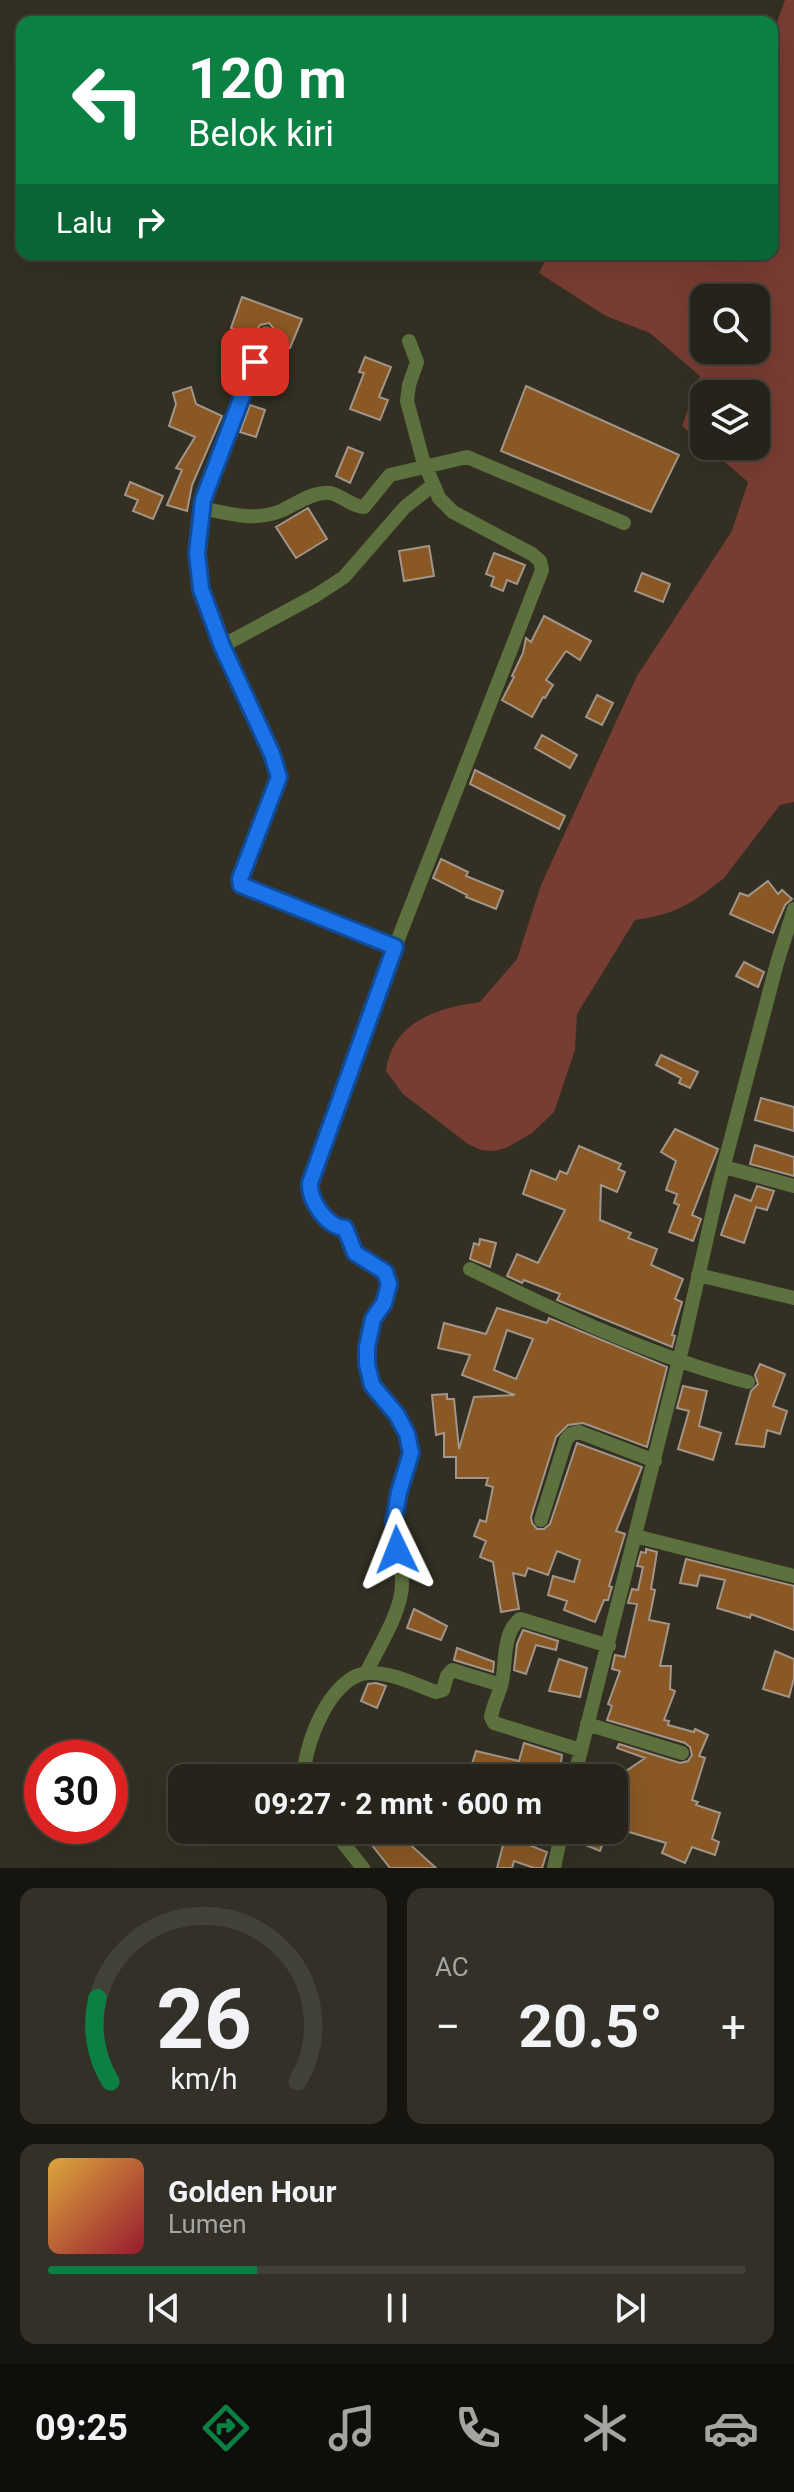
<!DOCTYPE html>
<html lang="id">
<meta charset="utf-8">
<style>
body{margin:0;font-family:Roboto,sans-serif;background:#323027;color:#f1f3f6;height:100vh;display:flex;flex-direction:column;font-size:30px;white-space:nowrap}
*{box-sizing:border-box;margin:0}
p{font-size:26px;color:#a4a4a2}
.icon{flex:none;width:44px;height:44px;fill:none;stroke:currentColor;stroke-width:2;stroke-linecap:round;stroke-linejoin:round}
.map{position:relative;height:1868px;overflow:hidden}
.side{display:flex;flex-direction:column;gap:20px;padding:20px;background:#15140e;flex:1}
.side>*{flex:none}
.guide{position:absolute;left:16px;top:16px;width:762px;height:244px;border-radius:16px;box-shadow:0 8px 32px #0002,0 0 0 2px #424139;background:#0b8043;color:#fff;overflow:hidden}
.fabs{position:absolute;left:690px;top:284px;display:grid;gap:16px}
.fabs a{display:grid;place-items:center;width:80px;height:80px;border-radius:16px;background:#26241a;box-shadow:0 8px 32px #0002,0 0 0 2px #424139;font-size:40px}
.speed{position:absolute;left:24px;top:1740px;display:flex;gap:16px;font-size:40px;font-weight:700;text-align:center}
.speed>*{display:grid;place-content:center;width:104px;height:104px;border-radius:50%;background:#26241a;box-shadow:0 8px 32px #0002,0 0 0 2px #424139;line-height:1}
.speed .limit{border:12px solid #d22;background:#fff;color:#111}
.pin{position:absolute;display:grid;place-items:center;width:68px;height:68px;color:#fff;margin:-34px;border-radius:16px;box-shadow:0 4px 12px #0006}
.me{position:absolute;width:88px;margin:-44px;rotate:358deg;stroke-linejoin:round;filter:drop-shadow(0 0 6px #0008)}
.turn{display:flex;align-items:center;gap:28px;height:168px;padding:0 40px;font-size:36px}
.turn .icon{width:104px;height:104px;stroke-width:2.5}
.turn b{display:block;font-size:56px;line-height:68px}
.then{display:flex;align-items:center;height:76px;padding:0 40px;background:#0003;gap:16px;font-size:30px}
.big{font-size:60px;font-weight:700;line-height:1.1}
.side .widget{flex:1;display:flex;flex-direction:column;justify-content:center;gap:12px;min-width:0;padding:0 28px;border-radius:16px;background:#323027}
.side .dial{align-items:center;gap:0}
.dial svg{height:208px;overflow:visible;fill:none;stroke:#424139;stroke-width:7;stroke-linecap:round;text-anchor:middle}
.dial text{fill:#f1f3f6;stroke:none}
.song{display:flex;align-items:center;gap:24px}
.cover{width:96px;height:96px;border-radius:12px;background:linear-gradient(135deg,hsl(40 70% 55%),hsl(350 70% 35%))}
.played{height:8px;border-radius:4px;background:linear-gradient(90deg,#0b8043 30%,#424139 30%)}
.keys{display:flex;justify-content:space-around;direction:ltr}
.heat{display:flex;justify-content:space-between;align-items:center;font-size:44px;direction:ltr}
.side .tiles{flex:1;display:grid;gap:20px;grid-template-columns:1fr 1fr}
.widget:last-child{grid-column:span 2}
.trip{position:absolute;left:168px;top:1764px;width:460px;height:80px;border-radius:16px;background:#26241a;box-shadow:0 8px 32px #0002,0 0 0 2px #424139;font-weight:700;line-height:80px;text-align:center}
.tab-bar{display:flex;height:128px;justify-content:space-around;align-items:center;background:#0f0e0a;color:#a4a4a2}
.tab-bar .icon{width:56px;height:56px}
.tab-bar .current{color:#0b8043}
.tab-bar b{font-size:36px;color:#f1f3f6}
.map>svg:first-child{display:block}
</style>
<div class="map">
<svg width="794" height="1868" viewBox="0 0 794 1868">
<rect width="100%" height="100%" fill="#333023"/>
<path fill="#783d32" fill-rule="evenodd" d="M 785,0 L 794,0 L 794,802 L 780,805 L 724,878 C 691,904 677,914 635,920 L 577,1014 L 575,1050 L 554,1112 L 532,1133 L 508,1147 L 495,1151 L 481,1150 L 468,1144 L 403,1094 L 386,1071 C 393,1021 437,1008 480,1002 L 517,959 L 541,885 L 637,676 L 732,531 L 748,482 L 706,446 L 756,446 L 756,394 L 704,394 L 704,445 L 682,426 L 700,376 L 650,333 L 606,316 L 539,273 L 548,254 L 772,254 L 772,36 ZM 704,298 L 756,298 L 756,350 L 704,350 Z"/>
<path fill="#895824" stroke="#a29589" stroke-width="2" fill-rule="evenodd" d="M 242,297 L 302,319 L 290,348 L 273,342 L 276,331 L 269,323 L 260,325 L 255,334 L 252,333 L 251,336 L 231,328 Z
M 365,357 L 391,367 L 379,397 L 388,400 L 380,420 L 350,409 L 364,373 L 359,372 Z
M 526,386 L 679,455 L 651,512 L 501,451 Z
M 191,387 L 196,404 L 222,416 L 192,485 L 187,511 L 167,505 L 182,470 L 176,468 L 195,437 L 169,426 L 176,404 L 173,393 Z
M 250,405 L 265,410 L 256,437 L 240,432 Z
M 348,447 L 363,453 L 350,483 L 336,476 Z
M 130,482 L 163,496 L 153,519 L 133,511 L 138,500 L 125,495 Z
M 308,508 L 327,539 L 296,558 L 276,527 Z
M 429,546 L 434,576 L 404,581 L 399,551 Z
M 494,553 L 525,565 L 517,584 L 507,580 L 503,591 L 491,586 L 494,577 L 486,574 Z
M 642,573 L 670,584 L 663,602 L 635,591 Z
M 544,616 L 591,641 L 580,660 L 566,651 L 546,680 L 553,685 L 545,698 L 543,697 L 532,717 L 502,700 L 514,677 L 512,676 L 523,653 L 526,638 L 531,642 Z
M 597,695 L 613,703 L 602,725 L 586,717 Z
M 542,735 L 577,755 L 570,768 L 535,748 Z
M 475,770 L 565,816 L 559,829 L 470,784 Z
M 441,859 L 468,872 L 466,876 L 503,891 L 496,909 L 466,897 L 467,895 L 433,878 Z
M 768,881 L 778,894 L 782,890 L 792,899 L 785,905 L 773,933 L 730,914 L 740,893 L 748,896 Z
M 744,962 L 764,972 L 758,987 L 736,976 Z
M 661,1055 L 698,1072 L 690,1088 L 679,1083 L 681,1078 L 656,1065 Z
M 761,1098 L 794,1107 L 794,1131 L 755,1120 Z
M 675,1129 L 718,1149 L 692,1215 L 701,1219 L 693,1241 L 669,1232 L 679,1205 L 674,1203 L 677,1194 L 666,1190 L 676,1161 L 661,1152 Z
M 755,1145 L 794,1157 L 794,1176 L 750,1164 Z
M 579,1146 L 621,1164 L 618,1169 L 625,1172 L 617,1192 L 601,1185 L 600,1220 L 631,1233 L 628,1238 L 657,1249 L 651,1265 L 683,1279 L 675,1299 L 682,1302 L 672,1335 L 675,1336 L 672,1347 L 557,1300 L 560,1294 L 524,1280 L 522,1283 L 507,1276 L 517,1254 L 538,1263 L 565,1210 L 523,1194 L 531,1170 L 556,1180 L 560,1171 L 567,1174 Z
M 757,1186 L 774,1191 L 767,1210 L 756,1207 L 744,1243 L 721,1235 L 735,1195 L 751,1201 Z
M 480,1239 L 496,1243 L 490,1267 L 470,1259 L 474,1243 L 479,1245 Z
M 497,1308 L 547,1323 L 549,1318 L 667,1367 L 647,1447 L 583,1423 L 568,1425 L 556,1437 L 531,1517 L 532,1523 L 537,1529 L 544,1529 L 550,1524 L 577,1443 L 642,1467 L 616,1531 L 625,1534 L 609,1586 L 612,1587 L 608,1600 L 604,1600 L 595,1622 L 564,1610 L 567,1601 L 548,1595 L 553,1576 L 574,1582 L 580,1560 L 557,1551 L 548,1575 L 528,1568 L 525,1576 L 513,1573 L 519,1609 L 501,1612 L 493,1562 L 480,1557 L 486,1541 L 474,1536 L 480,1520 L 486,1522 L 493,1487 L 486,1485 L 488,1478 L 456,1478 L 456,1457 L 444,1457 L 444,1433 L 436,1435 L 432,1395 L 447,1394 L 447,1399 L 454,1399 L 459,1449 L 474,1397 L 515,1395 L 462,1375 L 470,1355 L 438,1348 L 444,1323 L 486,1334 ZM 507,1330 L 533,1339 L 516,1379 L 494,1370 Z
M 760,1364 L 785,1374 L 773,1406 L 787,1411 L 780,1434 L 767,1430 L 764,1447 L 736,1444 L 751,1391 L 758,1384 L 755,1375 Z
M 683,1386 L 707,1391 L 699,1426 L 721,1433 L 713,1460 L 678,1449 L 689,1411 L 677,1408 Z
M 646,1549 L 657,1552 L 651,1589 L 655,1590 L 649,1620 L 669,1624 L 660,1666 L 671,1666 L 670,1689 L 675,1691 L 664,1720 L 669,1721 L 668,1725 L 694,1732 L 695,1729 L 708,1735 L 699,1756 L 705,1758 L 692,1800 L 698,1802 L 696,1805 L 720,1813 L 712,1839 L 719,1842 L 715,1855 L 692,1847 L 685,1863 L 662,1853 L 666,1843 L 619,1829 L 626,1810 L 614,1806 L 614,1797 L 622,1774 L 645,1758 L 617,1748 L 619,1744 L 680,1763 L 688,1761 L 692,1755 L 690,1747 L 685,1743 L 607,1720 L 612,1706 L 608,1704 L 620,1671 L 612,1669 L 615,1655 L 625,1657 L 637,1604 L 628,1603 L 632,1589 L 638,1590 L 643,1567 L 637,1566 L 641,1552 L 646,1553 Z
M 686,1559 L 794,1586 L 794,1630 L 751,1614 L 750,1618 L 717,1608 L 725,1580 L 700,1575 L 697,1586 L 680,1583 Z
M 414,1609 L 447,1626 L 441,1640 L 407,1628 Z
M 523,1630 L 558,1641 L 556,1650 L 536,1645 L 526,1674 L 514,1670 L 517,1644 Z
M 457,1648 L 494,1662 L 493,1672 L 454,1660 Z
M 775,1651 L 794,1659 L 794,1678 L 789,1697 L 763,1689 Z
M 559,1659 L 587,1668 L 580,1697 L 549,1691 Z
M 376,1683 L 386,1686 L 377,1708 L 361,1701 L 368,1684 Z
M 524,1743 L 562,1755 L 559,1778 L 474,1778 L 477,1765 L 472,1764 L 476,1751 L 519,1761 Z
M 360,1830 L 394,1830 L 436,1868 L 390,1868 Z
M 507,1830 L 525,1830 L 524,1841 L 526,1844 L 547,1852 L 542,1868 L 534,1868 L 514,1861 L 512,1868 L 497,1868 Z
M 589,1830 L 608,1830 L 600,1851 L 583,1844 Z"/>
<g fill="none" stroke-linecap="round" stroke-linejoin="round">
<path stroke="#5c713e" stroke-width="14" d="M 266,333 L 203,500 L 197,553 L 201,589 L 222,646 L 272,754 L 279,777 L 240,879 L 241,885 L 395,947
M 202,508 C 229,514 257,522 283,510 C 296,504 309,494 324,493 C 339,491 348,506 364,507 L 390,475 L 467,457 L 624,523
M 222,646 L 315,596 L 344,577 L 405,507 L 433,485
M 724,1167 L 794,1186
M 470,1269 C 560,1313 651,1356 748,1382
M 698,1275 L 794,1298
M 541,1520 L 566,1440 L 571,1434 L 579,1432 L 655,1461
M 635,1536 L 794,1576
M 366,1673 C 378,1648 403,1610 402,1582 C 402,1560 392,1537 395,1515 C 399,1489 415,1464 408,1438 C 400,1409 371,1394 367,1364 C 366,1350 368,1334 372,1321 C 377,1307 394,1293 387,1277 C 382,1266 366,1265 358,1256 C 351,1248 351,1237 345,1228 C 327,1227 309,1201 310,1183 L 395,947 L 542,570 L 540,561 L 532,554 L 453,512 L 439,498 L 422,457 L 407,401 L 409,385 L 417,362 L 409,341
M 587,1724 L 682,1753
M 580,1750 L 494,1723 L 491,1717 C 493,1706 498,1696 501,1686 C 507,1665 501,1634 520,1619 L 609,1646
M 304,1778 C 303,1746 331,1674 369,1673 C 391,1672 416,1685 436,1692 L 443,1690 L 447,1676 L 452,1670 L 501,1685
M 574,1778 L 684,1340 L 719,1184 L 777,963 L 794,909
M 333,1830 L 363,1868
M 554,1868 L 562,1830"/>
</g>
<g fill="none" stroke-linecap="round" stroke-linejoin="round">
<g stroke="#114b97" stroke-width="20">
<path id="route" d="M 255,362 L 203,500 L 197,553 L 201,589 L 222,646 L 272,754 L 279,777 L 240,879 L 241,885 L 395,947 L 310,1183 C 309,1201 327,1227 345,1228 L 355,1253 L 385,1272 L 389,1284 L 384,1303 L 373,1319 L 367,1347 L 367,1364 L 372,1385 L 397,1415 L 407,1434 L 411,1453 L 399,1492 L 394,1520 L 397,1550"/>
</g>
<use href="#route" stroke="#1a73e8" stroke-width="14"/>
</g>
</svg>
<div class="fabs">
<a><svg class="icon" aria-label="search" viewBox="0 0 24 24"><circle cx="10" cy="10" r="6"/><path d="M15 15l6 6"/></svg></a>
<a><svg class="icon" aria-label="layers" viewBox="0 0 24 24"><path d="M12 4l9 5-9 5-9-5zM3 14l9 5 9-5"/></svg></a>
</div>
<div class="speed"><div class="limit">30</div></div>
<div class="pin" style="left:255px;top:362px;background:#d93025"><svg class="icon" aria-label="arrive" viewBox="0 0 24 24"><path d="M6 21V4h12l-3 4 3 4H6"/></svg></div>
<svg class="me" style="left:397px;top:1550px" viewBox="-20 -20 40 40"><path d="M0-17L14 15 0 8-14 15z" fill="#1a73e8" stroke="#fff" stroke-width="4"/></svg>
<div class="trip">09:27 · 2 mnt · 600 m</div>
<div class="guide">
<div class="turn"><svg class="icon" aria-label="left" viewBox="0 0 24 24"><path d="M17 20v-9H6M10 6l-5 5 5 5"/></svg><div><b>120 m</b>Belok kiri</div></div>
<div class="then">Lalu<svg class="icon" aria-label="right" viewBox="0 0 24 24"><path d="M7 20v-9h11M14 6l5 5-5 5"/></svg></div>
</div>
</div>
<section class="side">
<div class="tiles">
<div class="widget dial"><svg viewBox="0 0 100 80">
<path d="M14 69A42 42 0 1 1 86 69"/>
<path d="M14 69A42 42 0 0 1 9 37" stroke="#0b8043"/>
<text x="50" y="56" font-size="32" font-weight="700">26</text>
<text x="50" y="72" font-size="11">km/h</text>
</svg></div>
<div class="widget"><p>AC</p>
<div class="heat"><a>−</a><b class="big">20.5°</b><a>+</a></div>
</div>
<div class="widget">
<div class="song"><i class="cover"></i><div><b>Golden Hour</b><p>Lumen</p></div></div>
<div class="played"></div>
<div class="keys"><svg class="icon" aria-label="previous" viewBox="0 0 24 24"><path d="M18 5L8 12l10 7zM5 5v14"/></svg><svg class="icon" aria-label="pause" viewBox="0 0 24 24"><path d="M8 5v14M16 5v14"/></svg><svg class="icon" aria-label="next" viewBox="0 0 24 24"><path d="M6 5l10 7-10 7zM19 5v14"/></svg></div>
</div>
</div>
</section>
<nav class="tab-bar">
<b>09:25</b>
<svg class="icon current" aria-label="directions" viewBox="0 0 24 24"><path d="M12 3l9 9-9 9-9-9zM9 14v-3h6M13 9l2 2-2 2"/></svg>
<svg class="icon" aria-label="music" viewBox="0 0 24 24"><path d="M9 18V5l10-2v13"/><circle cx="6" cy="18" r="3"/><circle cx="16" cy="16" r="3"/></svg>
<svg class="icon" aria-label="phone" viewBox="0 0 24 24"><path d="M5 4h4l2 5-3 2q2 4 5 5l2-3 5 2v4C11 20 4 13 5 4z"/></svg>
<svg class="icon" aria-label="climate" viewBox="0 0 24 24"><path d="M12 3v18M4 7l16 10M4 17L20 7"/></svg>
<svg class="icon" aria-label="car" viewBox="0 0 24 24"><path d="M5 17H2v-5l4-1 3-4h7l3 4 3 1v5h-3M9 17h6M6 11h13"/><circle cx="7" cy="17" r="2"/><circle cx="17" cy="17" r="2"/></svg>
</nav>
